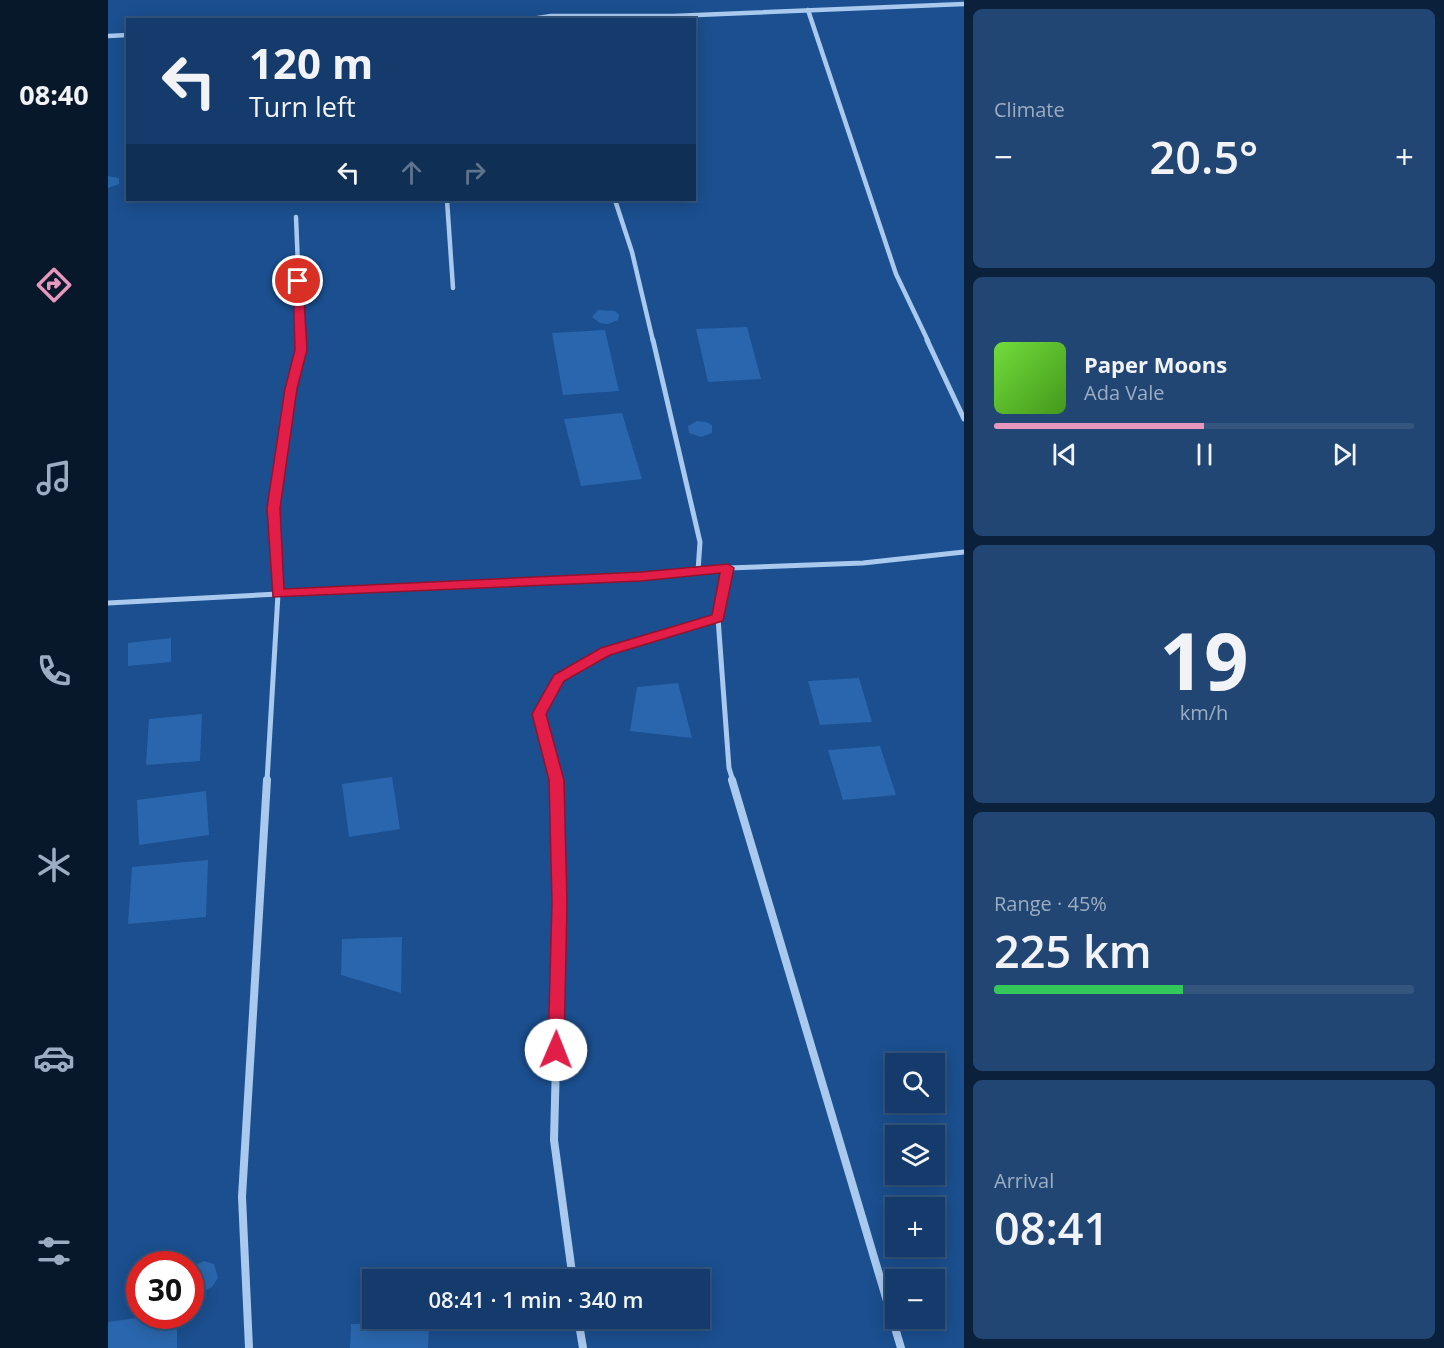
<!DOCTYPE html>
<meta charset="utf-8">
<style>
body{margin:0;font-family:"Open Sans",sans-serif;background:#214673;color:#f1f3f6;height:100vh;display:flex;flex-direction:column;font-size:22px;white-space:nowrap}
*{box-sizing:border-box;margin:0}
p{font-size:20px;color:#9dadc1}
.icon{flex:none;width:33px;height:33px;fill:none;stroke:currentColor;stroke-width:2;stroke-linecap:round;stroke-linejoin:round}
.map{position:relative;flex:1;overflow:hidden}
.sheet{display:flex;flex-direction:column;gap:9px;padding:9px;background:#0b203b;width:480px}
.sheet>*{flex:none}
.top-card{position:absolute;left:18px;top:18px;width:570px;height:183px;border-radius:0px;box-shadow:0 3px 15px #0003,0 0 0 2px #33557e;background:#143b6b;color:#f1f3f6;overflow:hidden}
.controls{position:absolute;left:777px;top:1053px;display:grid;gap:12px}
.controls a{display:grid;place-items:center;width:60px;height:60px;border-radius:0px;background:#143b6b;box-shadow:0 3px 15px #0003,0 0 0 2px #33557e;font-size:30px}
.speed{position:absolute;left:18px;top:1251px;display:flex;gap:12px;font-size:30px;font-weight:700;text-align:center}
.speed>*{display:grid;place-content:center;width:78px;height:78px;border-radius:50%;background:#143b6b;box-shadow:0 3px 15px #0003,0 0 0 2px #33557e;line-height:1}
.speed .limit{border:9px solid #d22;background:#fff;color:#111}
.pin{position:absolute;display:grid;place-items:center;width:51px;height:51px;color:#fff;margin:-26px;border:3px solid #fff;border-radius:50%;box-shadow:0 2px 6px #0007}
.me{position:absolute;width:66px;margin:-33px;rotate:1deg;stroke-linejoin:round;filter:drop-shadow(0 0 4px #0008)}
.turn{display:flex;align-items:center;gap:21px;height:126px;padding:0 24px;font-size:27px}
.turn .icon{width:78px;height:78px;stroke-width:2.5}
.turn b{display:block;font-size:42px;line-height:51px}
.lanes{display:flex;align-items:center;height:57px;padding:0 24px;background:#0003;justify-content:center;gap:30px;direction:ltr}
.lanes .off{opacity:.35}
.big{font-size:45px;font-weight:600;line-height:1.1}
.sheet .widget{flex:1;display:flex;flex-direction:column;justify-content:center;gap:9px;min-width:0;padding:0 21px;border-radius:9px;background:#214673}
.sheet .dial{align-items:center;gap:0}
.dial b{font-size:78px;line-height:1}
.song{display:flex;align-items:center;gap:18px}
.cover{width:72px;height:72px;border-radius:9px;background:linear-gradient(135deg,hsl(100 70% 55%),hsl(100 70% 35%))}
.played{height:6px;border-radius:3px;background:linear-gradient(90deg,#e797bd 50%,#33557e 50%)}
.keys{display:flex;justify-content:space-around;direction:ltr}
.heat{display:flex;justify-content:space-between;align-items:center;font-size:33px;direction:ltr}
.charge{height:9px;border-radius:4px;background:linear-gradient(90deg,#34c759 45%,#33557e 0)}
.trip{position:absolute;left:254px;top:1269px;width:348px;height:60px;border-radius:0px;background:#143b6b;box-shadow:0 3px 15px #0003,0 0 0 2px #33557e;font-weight:600;line-height:60px;text-align:center}
main{display:flex;flex:1;min-height:0}
.menu{display:flex;flex-direction:column;width:108px;justify-content:space-around;align-items:center;background:#08182b;color:#9dadc1}
.menu .icon{width:42px;height:42px}
.menu .selected{color:#e797bd}
.menu b{font-size:27px;color:#f1f3f6}
.map>svg:first-child{display:block}
</style>
<main>
<nav class="menu">
<b>08:40</b>
<svg class="icon selected" aria-label="directions" viewBox="0 0 24 24"><path d="M12 3l9 9-9 9-9-9zM9 14v-3h6M13 9l2 2-2 2"/></svg>
<svg class="icon" aria-label="music" viewBox="0 0 24 24"><path d="M9 18V5l10-2v13"/><circle cx="6" cy="18" r="3"/><circle cx="16" cy="16" r="3"/></svg>
<svg class="icon" aria-label="phone" viewBox="0 0 24 24"><path d="M5 4h4l2 5-3 2q2 4 5 5l2-3 5 2v4C11 20 4 13 5 4z"/></svg>
<svg class="icon" aria-label="climate" viewBox="0 0 24 24"><path d="M12 3v18M4 7l16 10M4 17L20 7"/></svg>
<svg class="icon" aria-label="car" viewBox="0 0 24 24"><path d="M5 17H2v-5l4-1 3-4h7l3 4 3 1v5h-3M9 17h6M6 11h13"/><circle cx="7" cy="17" r="2"/><circle cx="17" cy="17" r="2"/></svg>
<svg class="icon" aria-label="filters" viewBox="0 0 24 24"><path d="M4 7h16M4 17h16"/><circle cx="9" cy="7" r="2"/><circle cx="15" cy="17" r="2"/></svg>
</nav>
<div class="map">
<svg width="856" height="1348" viewBox="0 0 856 1348">
<rect width="100%" height="100%" fill="#1b4f8f"/>
<path fill="#2a66ad" d="M 0,176 L 11,178 L 11,184 L 0,188 Z
M 490,310 L 507,311 L 511,315 L 510,320 L 500,324 L 492,323 L 484,317 Z
M 639,327 L 653,379 L 600,382 L 588,329 Z
M 497,330 L 511,391 L 455,395 L 444,333 Z
M 514,413 L 534,479 L 473,486 L 456,419 Z
M 589,421 L 598,422 L 604,425 L 604,433 L 593,437 L 581,433 L 580,426 Z
M 63,638 L 63,662 L 20,666 L 20,643 Z
M 751,678 L 764,722 L 712,725 L 700,681 Z
M 570,683 L 584,738 L 522,731 L 529,687 Z
M 94,714 L 92,761 L 38,765 L 41,719 Z
M 772,746 L 788,795 L 735,800 L 720,750 Z
M 284,777 L 292,829 L 241,837 L 234,784 Z
M 98,791 L 101,835 L 31,845 L 29,800 Z
M 100,860 L 98,917 L 20,924 L 24,867 Z
M 294,937 L 293,993 L 233,975 L 234,939 Z
M 96,1261 L 106,1264 L 110,1278 L 104,1287 L 94,1292 L 88,1291 L 82,1288 L 82,1268 Z
M 43,1316 L 69,1316 L 69,1348 L 0,1348 L 0,1322 Z
M 321,1322 L 320,1348 L 242,1348 L 243,1324 Z"/>
<g fill="none" stroke-linecap="round" stroke-linejoin="round">
<path stroke="#a9c9ee" stroke-width="4.5" d="M 700,10 L 788,274 L 820,341
M 417,20 L 443,16 L 565,16 L 856,4
M 0,36 L 20,35
M 339,200 L 345,288
M 507,200 L 524,252 L 545,341
M 188,217 L 193,341"/>
<path stroke="#a9c9ee" stroke-width="5" d="M 545,340 L 592,542 L 590,571
M 819,340 L 856,419
M 620,568 L 610,618 L 621,768 L 625,781
M 0,603 L 170,594 L 165,508 L 183,389 L 193,350 L 193,340
M 159,781 L 170,594 L 533,576 L 620,568 L 755,563 L 856,552
M 449,781 L 431,714 L 451,678 L 498,651 L 610,618"/>
<path stroke="#a9c9ee" stroke-width="8" d="M 449,780 L 452,903 L 446,1140 L 465,1280
M 624,780 L 793,1348
M 470,1318 L 475,1348
M 141,1348 L 134,1197 L 159,780"/>
</g>
<path fill="#e11d48" stroke="#92132f" stroke-width="1.5" d="M 190,278 L 195,281 L 199,350 L 189,389 L 172,508 L 176,589 L 533,572 L 620,564 L 626,568 L 615,621 L 502,655 L 456,681 L 438,714 L 456,780 L 459,903 L 456,1050 L 454,1055 L 448,1057 L 442,1055 L 440,1050 L 444,903 L 441,780 L 424,714 L 446,675 L 493,648 L 604,615 L 612,573 L 533,581 L 165,597 L 159,508 L 177,389 L 187,350 L 185,281 Z"/>
</svg>
<div class="controls">
<a><svg class="icon" aria-label="search" viewBox="0 0 24 24"><circle cx="10" cy="10" r="6"/><path d="M15 15l6 6"/></svg></a>
<a><svg class="icon" aria-label="layers" viewBox="0 0 24 24"><path d="M12 4l9 5-9 5-9-5zM3 14l9 5 9-5"/></svg></a>
<a>+</a>
<a>−</a>
</div>
<div class="speed"><div class="limit">30</div></div>
<div class="pin" style="left:190px;top:281px;background:#d93025"><svg class="icon" aria-label="arrive" viewBox="0 0 24 24"><path d="M6 21V4h12l-3 4 3 4H6"/></svg></div>
<svg class="me" style="left:448px;top:1050px" viewBox="-20 -20 40 40"><circle r="19" fill="#fff"/><path d="M0-13L10 11 0 6-10 11z" fill="#e11d48"/></svg>
<div class="trip">08:41 · 1 min · 340 m</div>
<div class="top-card">
<div class="turn"><svg class="icon" aria-label="left" viewBox="0 0 24 24"><path d="M17 20v-9H6M10 6l-5 5 5 5"/></svg><div><b>120 m</b>Turn left</div></div>
<div class="lanes"><svg class="icon" aria-label="left" viewBox="0 0 24 24"><path d="M17 20v-9H6M10 6l-5 5 5 5"/></svg><svg class="icon off" aria-label="ahead" viewBox="0 0 24 24"><path d="M12 20V5M6 11l6-6 6 6"/></svg><svg class="icon off" aria-label="right" viewBox="0 0 24 24"><path d="M7 20v-9h11M14 6l5 5-5 5"/></svg></div>
</div>
</div>
<section class="sheet">
<div class="widget"><p>Climate</p>
<div class="heat"><a>−</a><b class="big">20.5°</b><a>+</a></div>
</div>
<div class="widget">
<div class="song"><i class="cover"></i><div><b>Paper Moons</b><p>Ada Vale</p></div></div>
<div class="played"></div>
<div class="keys"><svg class="icon" aria-label="previous" viewBox="0 0 24 24"><path d="M18 5L8 12l10 7zM5 5v14"/></svg><svg class="icon" aria-label="pause" viewBox="0 0 24 24"><path d="M8 5v14M16 5v14"/></svg><svg class="icon" aria-label="next" viewBox="0 0 24 24"><path d="M6 5l10 7-10 7zM19 5v14"/></svg></div>
</div>
<div class="widget dial"><b>19</b><p>km/h</p></div>
<div class="widget"><p>Range · 45%</p><b class="big">225 km</b><div class="charge"></div></div>
<div class="widget"><p>Arrival</p><b class="big">08:41</b></div>
</section>
</main>
